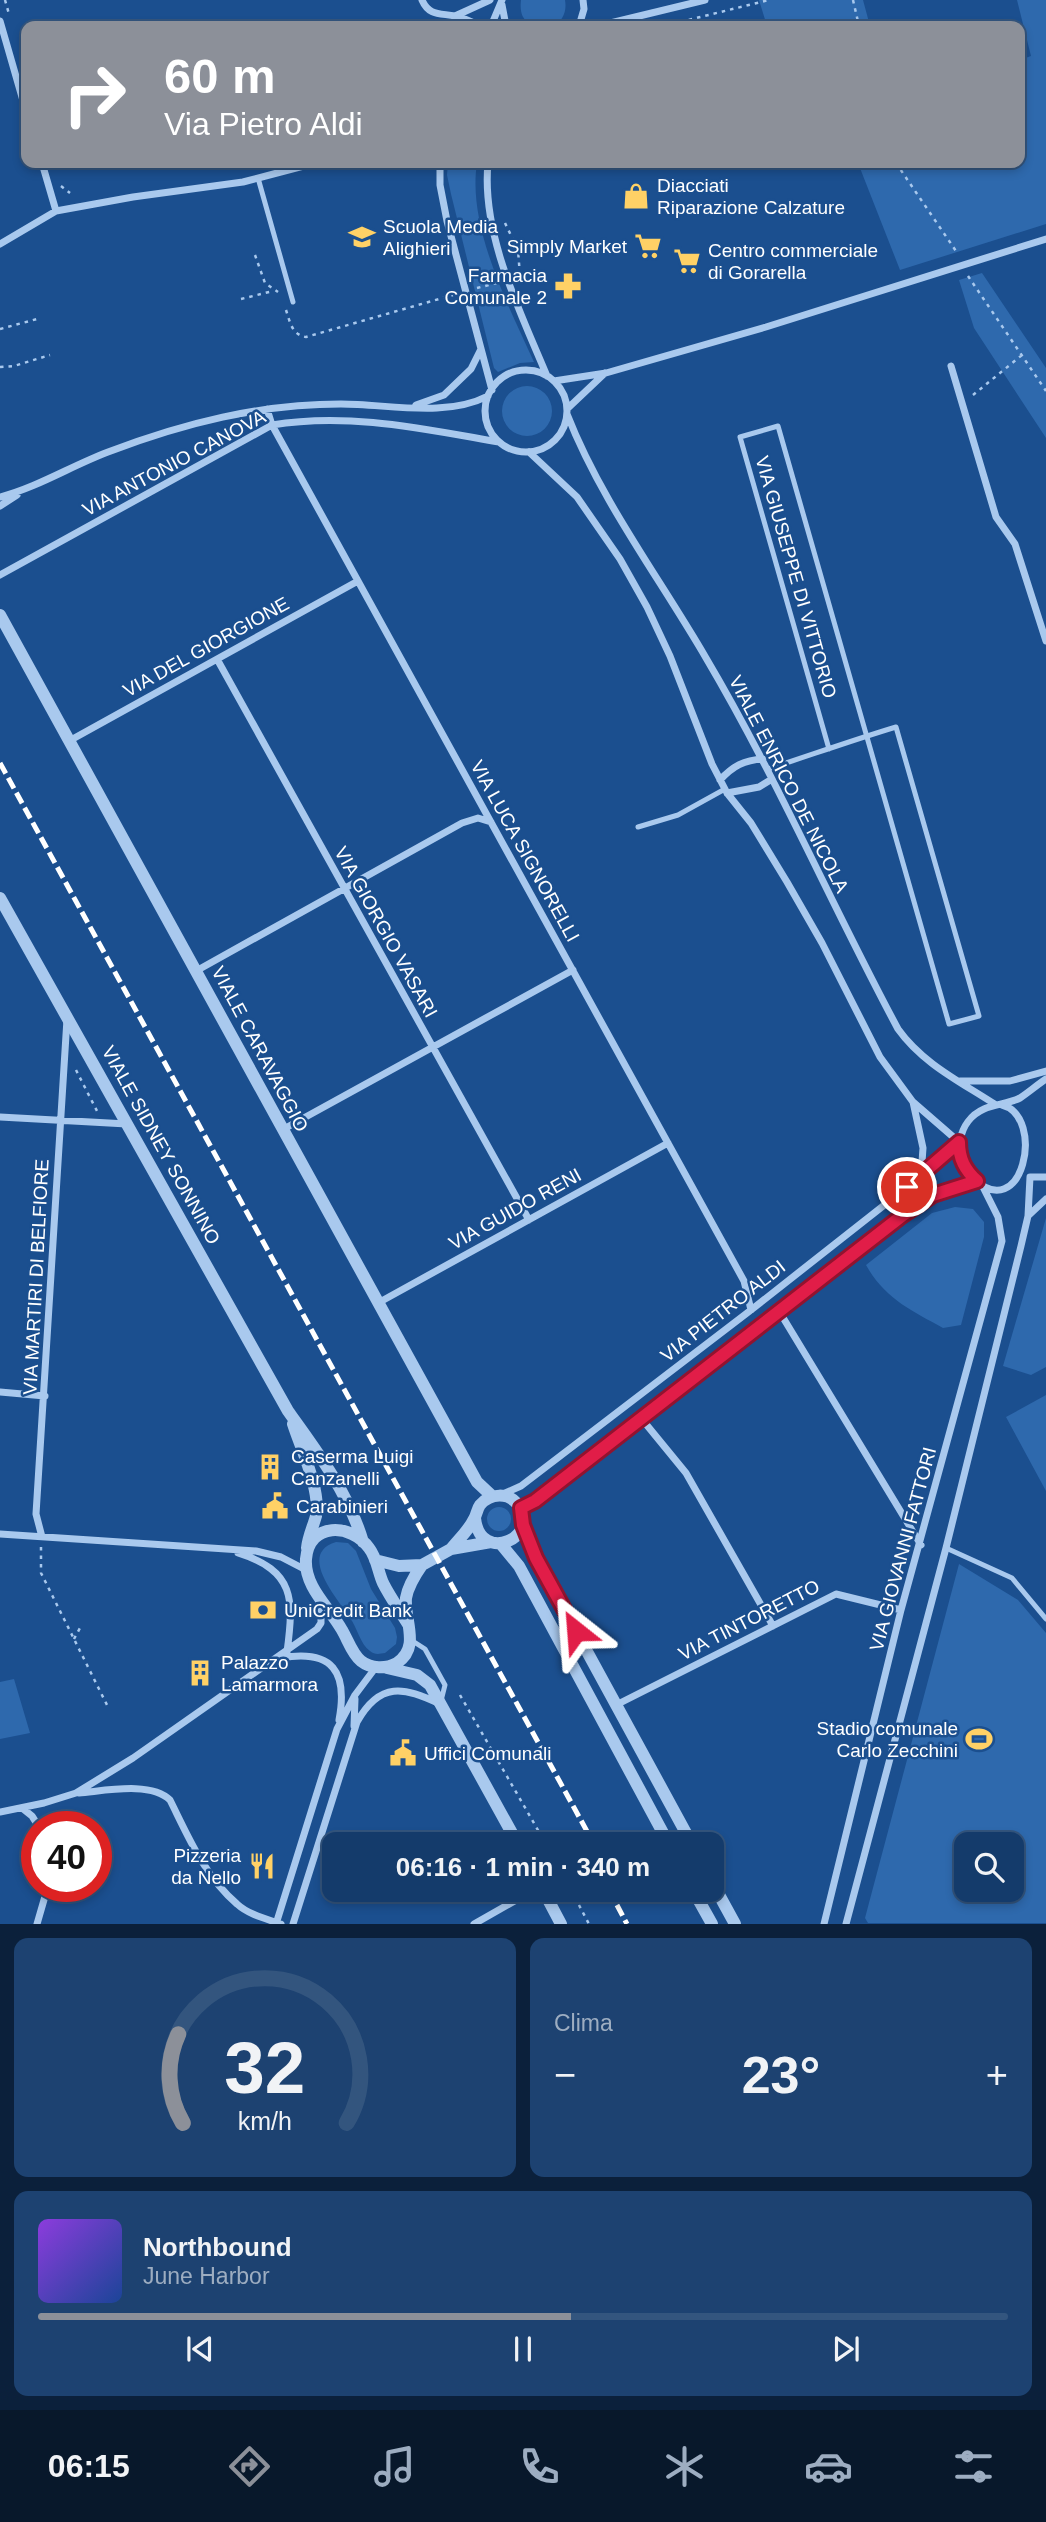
<!DOCTYPE html>
<html lang="it">
<meta charset="utf-8">
<style>
body{margin:0;font-family:Arial,sans-serif;background:#1d4271;color:#f1f3f6;height:100vh;display:flex;flex-direction:column;font-size:26px;white-space:nowrap}
*{box-sizing:border-box;margin:0}
p{font-size:23px;color:#9dadc1}
.icon{flex:none;width:38px;height:38px;fill:none;stroke:currentColor;stroke-width:2;stroke-linecap:round;stroke-linejoin:round}
.map{position:relative;height:1924px;overflow:hidden}
.sheet{display:flex;flex-direction:column;gap:14px;padding:14px;background:#0b203b;flex:1}
.sheet>*{flex:none}
.guide{position:absolute;left:21px;top:21px;width:1004px;height:147px;border-radius:14px;box-shadow:0 4px 10px #0003,0 0 0 2px #33557e;background:#8c9099;color:#fff;overflow:hidden}
.fabs{position:absolute;left:954px;top:1832px;display:grid;gap:14px}
.fabs a{display:grid;place-items:center;width:70px;height:70px;border-radius:14px;background:#143b6b;box-shadow:0 4px 10px #0003,0 0 0 2px #33557e;font-size:35px}
.speed{position:absolute;left:21px;top:1811px;display:flex;gap:14px;font-size:35px;font-weight:700;text-align:center}
.speed>*{display:grid;place-content:center;width:91px;height:91px;border-radius:50%;background:#143b6b;box-shadow:0 4px 10px #0003,0 0 0 2px #33557e;line-height:1}
.speed .limit{border:10px solid #d22;background:#fff;color:#111}
.pin{position:absolute;display:grid;place-items:center;width:60px;height:60px;color:#fff;margin:-30px;border:4px solid #fff;border-radius:50%;box-shadow:0 2px 7px #0007}
.me{position:absolute;width:77px;margin:-38px;rotate:332deg;stroke-linejoin:round;filter:drop-shadow(0 0 5px #0008)}
.turn{display:flex;align-items:center;gap:24px;height:147px;padding:0 28px;font-size:32px}
.turn .icon{width:91px;height:91px;stroke-width:2.5}
.turn b{display:block;font-size:49px;line-height:60px}
.big{font-size:52px;font-weight:800;line-height:1.1}
.sheet .widget{flex:1;display:flex;flex-direction:column;justify-content:center;gap:10px;min-width:0;padding:0 24px;border-radius:14px;background:#1d4271}
.sheet .dial{align-items:center;gap:0}
.dial svg{height:182px;overflow:visible;fill:none;stroke:#33557e;stroke-width:7;stroke-linecap:round;text-anchor:middle}
.dial text{fill:#f1f3f6;stroke:none}
.song{display:flex;align-items:center;gap:21px}
.cover{width:84px;height:84px;border-radius:10px;background:linear-gradient(135deg,hsl(270 70% 55%),hsl(220 70% 35%))}
.played{height:7px;border-radius:4px;background:linear-gradient(90deg,#8c9099 55%,#33557e 55%)}
.keys{display:flex;justify-content:space-around;direction:ltr}
.heat{display:flex;justify-content:space-between;align-items:center;font-size:38px;direction:ltr}
.sheet .tiles{flex:1;display:grid;gap:14px;grid-template-columns:1fr 1fr}
.widget:last-child{grid-column:span 2}
.trip{position:absolute;left:322px;top:1832px;width:402px;height:70px;border-radius:14px;background:#143b6b;box-shadow:0 4px 10px #0003,0 0 0 2px #33557e;font-weight:800;line-height:70px;text-align:center}
.tabs{display:flex;height:112px;justify-content:space-around;align-items:center;background:#08182b;color:#9dadc1}
.tabs .icon{width:49px;height:49px}
.tabs .on{color:#8c9099}
.tabs b{font-size:32px;color:#f1f3f6}
.map>svg:first-child{display:block}
</style>
<div class="map">
<svg width="1046" height="1924" viewBox="0 0 1046 1924">
<rect width="100%" height="100%" fill="#1b4f8f"/>
<path fill="#2e69ad" fill-rule="evenodd" d="M 521,0 L 565,0 C 567,11 563,20 554,26 C 534,27 518,25 521,0 Z
M 759,0 L 863,0 L 870,26 L 767,26 Z
M 1017,0 L 1046,0 L 1046,224 L 900,270 L 858,163 L 1020,163 L 1020,60 L 1031,56 Z
M 448,163 L 477,163 C 467,226 508,305 534,362 L 520,363 L 498,372 L 494,368 L 451,194 L 447,175 Z
M 982,273 L 1046,368 L 1046,438 L 974,328 L 959,280 Z
M502 411a25 25 0 1 1 50 0a25 25 0 1 1-50 0Z
M 955,1207 L 973,1209 L 984,1222 L 984,1237 L 961,1325 L 943,1328 C 911,1310 885,1299 866,1265 L 932,1213 Z
M 1046,1218 L 1046,1367 L 1031,1375 L 1003,1366 Z
M 1046,1395 L 1046,1491 L 1006,1417 Z
M487 1519a12 12 0 1 1 24 0a12 12 0 1 1-24 0Z
M 336,1542 L 348,1543 L 356,1551 L 371,1589 L 395,1628 L 397,1637 L 396,1644 L 385,1653 C 379,1654 375,1655 370,1651 C 360,1644 357,1627 350,1618 C 339,1600 296,1554 336,1542 Z
M 959,1564 L 1018,1600 L 1046,1633 L 1046,1923 L 868,1923 L 865,1918 ZM 1012,1844 L 1012,1890 L 966,1890 L 966,1844 Z
M 14,1679 L 30,1733 L 0,1739 L 0,1682 Z"/>
<g fill="none" stroke-linecap="round" stroke-linejoin="round">
<path stroke="#a9c9ee" stroke-width="2.5" stroke-dasharray="3.5 5" stroke-linecap="butt" d="M 5,0 L 9,14
M 853,0 L 859,26
M 664,26 L 769,0
M 896,163 L 958,254
M 61,186 L 70,193
M 505,223 L 518,250 L 520,276
M 255,255 L 265,283 L 278,292
M 968,276 L 1046,391
M 477,288 L 497,283
M 241,299 L 273,291
M 286,310 C 290,322 292,335 306,337 L 453,295
M 0,329 L 37,319
M 0,367 L 14,366 L 50,355
M 973,395 L 1022,355
M 76,1070 L 97,1111
M 41,1547 L 41,1573 L 109,1709
M 74,1639 L 80,1628
M 460,1695 L 546,1844
M 571,1890 L 589,1924"/>
<path stroke="#a9c9ee" stroke-width="5" d="M 258,178 L 293,302
M 768,769 C 811,755 853,740 896,727 L 979,1016 L 949,1024 L 778,426 L 740,437 L 829,749
M 638,827 L 678,815 L 725,789
M 946,1548 L 1012,1578 L 1046,1619
M 411,1640 L 425,1649 L 445,1685 L 441,1701"/>
<path stroke="#a9c9ee" stroke-width="7" d="M 422,0 C 429,16 440,13 455,16 C 464,18 473,23 482,26
M 502,5 L 506,26
M 455,16 L 490,0
M 0,21 L 26,111
M 491,26 L 502,0
M 579,26 L 584,9 L 583,0
M 598,26 L 705,0
M 42,163 L 56,211
M 440,163 L 440,185 L 447,221 L 492,390
M 488,163 C 481,234 520,311 547,376
M 0,244 L 56,211 L 133,197 L 243,182 L 315,163
M 951,366 L 996,517 L 1015,544 L 1046,641
M485 411a41 41 0 1 1 82 0a41 41 0 1 1-82 0Z
M 554,381 L 606,373 L 766,327 L 1046,239
M 416,405 L 444,395 L 471,369 L 481,349
M 267,409 L 272,425 L 744,1281 L 751,1310
M 567,409 L 605,373
M 567,414 C 601,501 659,577 706,658 C 777,778 832,906 898,1029 C 923,1064 961,1082 996,1105
M 529,452 L 577,497 L 620,559 L 647,607 L 670,656 L 712,764 L 727,793 L 751,823 L 787,882 L 822,943 L 880,1057 L 913,1102 L 959,1142
M 0,497 C 38,487 71,466 108,452 C 184,423 260,404 341,404 C 388,404 445,418 488,396
M 0,506 L 17,495
M 0,575 L 272,425 C 348,412 424,429 499,442
M 217,659 L 529,1220
M 69,741 L 358,581
M 720,780 C 733,766 744,760 763,759
M 727,793 L 759,787 L 772,779
M 196,971 L 462,823 L 478,818 L 491,822
M 960,1081 L 1010,1081 L 1046,1071
M 913,1102 L 923,1148 L 921,1176
M 1002,1105 C 1046,1116 1023,1228 972,1177 C 952,1156 957,1121 984,1109 C 995,1104 1008,1104 1020,1098 C 1029,1092 1037,1085 1046,1079
M 0,1117 L 127,1124
M 282,1130 L 573,970
M 1029,1215 L 1046,1199
M 378,1303 L 668,1143
M 779,1311 L 921,1545
M 0,1392 L 45,1396
M 641,1418 L 686,1473 L 773,1626
M 503,1494 L 521,1486 L 751,1310 L 892,1199 L 959,1142
M 521,1508 L 535,1501 L 919,1203 L 947,1189 L 977,1181
M 0,1534 L 256,1551 L 281,1557 L 306,1570
M 42,1537 L 36,1514 L 67,1019
M 238,1553 C 295,1571 294,1599 287,1652
M 281,1658 C 333,1649 348,1672 339,1720
M 616,1705 L 836,1594 L 901,1610
M 354,1726 L 355,1699
M 79,1793 C 104,1791 151,1781 170,1800 C 188,1836 205,1877 237,1904 C 249,1915 267,1919 281,1924
M 22,1808 L 32,1816 L 39,1827
M 0,1812 L 44,1803 L 76,1793 L 133,1758 L 317,1629 L 321,1623 L 321,1602
M 37,1924 L 48,1886
M 276,1924 L 337,1729 L 355,1695 L 376,1667
M 293,1924 L 357,1722 C 380,1681 404,1687 440,1704
M 474,1924 L 534,1890
M 824,1924 L 901,1610 L 1002,1241 L 998,1217 L 982,1185
M 846,1924 L 946,1548 L 1021,1246 L 1028,1216 L 1030,1177 L 1046,1177"/>
<path stroke="#a9c9ee" stroke-width="12" d="M 0,615 L 477,1482 L 492,1496
M 0,898 L 288,1411 C 317,1451 349,1494 363,1542
M 293,1424 C 301,1449 321,1490 316,1516 C 313,1527 308,1537 307,1548
M 523,1525 L 536,1558 L 692,1844
M 500,1543 L 519,1566 L 669,1844
M 451,1549 C 458,1540 469,1530 474,1519 C 477,1514 477,1509 480,1505 C 490,1493 509,1492 518,1505 C 543,1536 480,1566 475,1518
M 375,1560 L 399,1566 L 422,1565 L 451,1549 L 491,1542
M 408,1624 C 400,1611 390,1597 383,1583 C 378,1572 377,1558 369,1548 C 351,1523 309,1522 306,1559 C 304,1587 330,1608 342,1630 C 348,1640 352,1654 361,1661 C 371,1669 386,1669 397,1663 C 421,1647 404,1621 406,1598 C 408,1586 415,1575 422,1565
M 387,1668 L 417,1675 L 430,1685 L 518,1844
M 712,1882 L 735,1924
M 543,1890 L 561,1924
M 693,1890 L 712,1924"/>
<path stroke="#fff" stroke-width="5" stroke-dasharray="12 5" stroke-linecap="butt" d="M 0,763 L 594,1844
M 609,1890 L 627,1924"/>
</g>
<g fill="none" stroke-linecap="round" stroke-linejoin="round">
<g stroke="#92132f" stroke-width="18">
<path id="route" d="M 576,1631 L 536,1558 L 523,1525 L 521,1508 L 535,1501 L 903,1215 L 933,1195 L 977,1181 C 965,1170 959,1159 959,1142 L 907,1187"/>
</g>
<use href="#route" stroke="#e11d48" stroke-width="12"/>
</g>
<defs>
<g id="shop-bare" transform="scale(2.1)"><path d="M-5-2.5h2.3a2.7 3.5 0 0 1 5.4 0H5L5.5 6h-11ZM-1.5-2.5h3a1.5 2.3 0 0 0-3 0Z" fill="#ffd166" stroke="#1b4f8f" stroke-width="2.5" paint-order="stroke"/></g>
<g id="school-bare" transform="scale(2.1)"><path d="M0-5L7-2L0 1L-7-2ZM-4 1L0 2.5L4 1V4Q0 6-4 4Z" fill="#ffd166" stroke="#1b4f8f" stroke-width="2.5" paint-order="stroke"/></g>
<g id="supermarket-bare" transform="scale(2.1)"><path d="M-6-5.5h2.5l.6 2H6L4.5 2H-2.5L-4.4-4H-6ZM-1.5 3.2a1.3 1.3 0 1 0 .1 0ZM3 3.2a1.3 1.3 0 1 0 .1 0Z" fill="#ffd166" stroke="#1b4f8f" stroke-width="2.5" paint-order="stroke"/></g>
<g id="pharmacy-bare" transform="scale(2.1)"><path d="M-2-6h4v4h4v4h-4v4h-4v-4h-4v-4h4Z" fill="#ffd166" stroke="#1b4f8f" stroke-width="2.5" paint-order="stroke"/></g>
<g id="building-bare" transform="scale(2.1)"><path d="M-4-6H4V6H1V3H-1V6H-4ZM-2.5-4.3h1.7v1.8h-1.7ZM.8-4.3h1.7v1.8H.8ZM-2.5-1h1.7V.8h-1.7ZM.8-1h1.7V.8H.8Z" fill="#ffd166" stroke="#1b4f8f" stroke-width="2.5" paint-order="stroke"/></g>
<g id="civic-bare" transform="scale(2.1)"><path d="M-.6-6.5H3V-4.5H.6V-3L4-1V1h2V6H-6V1h2V-1L-.6-3ZM-1.2 2.5V6h2.4V2.5Z" fill="#ffd166" stroke="#1b4f8f" stroke-width="2.5" paint-order="stroke"/></g>
<g id="bank-bare" transform="scale(2.1)"><path d="M-6-4H6V4H-6ZM0-2.3a2.3 2.3 0 1 0 0 4.6a2.3 2.3 0 1 0 0-4.6Z" fill="#ffd166" stroke="#1b4f8f" stroke-width="2.5" paint-order="stroke"/></g>
<g id="stadium-bare" transform="scale(2.1)"><path d="M0-5a6.5 5 0 1 0 0 10a6.5 5 0 1 0 0-10ZM-3.5-1.8h7v3.6h-7Z" fill="#ffd166" stroke="#1b4f8f" stroke-width="2.5" paint-order="stroke"/></g>
<g id="restaurant-bare" transform="scale(2.1)"><path d="M-5-6h1v4h1v-4h1v4h1v-4h1v5L-1.5 .5V6h-2V.5L-5-1ZM5-6V6H3V1.5H1.5Q1.5-4 5-6Z" fill="#ffd166" stroke="#1b4f8f" stroke-width="2.5" paint-order="stroke"/></g>
</defs>
<g fill-rule="evenodd">
<use href="#shop-bare" x="636" y="196"/>
<use href="#school-bare" x="362" y="237"/>
<use href="#supermarket-bare" x="648" y="246"/>
<use href="#supermarket-bare" x="687" y="261"/>
<use href="#pharmacy-bare" x="568" y="286"/>
<use href="#building-bare" x="270" y="1467"/>
<use href="#civic-bare" x="275" y="1506"/>
<use href="#bank-bare" x="263" y="1610"/>
<use href="#building-bare" x="200" y="1673"/>
<use href="#stadium-bare" x="979" y="1739"/>
<use href="#civic-bare" x="403" y="1753"/>
<use href="#restaurant-bare" x="262" y="1866"/>
</g>
<g text-anchor="middle" dominant-baseline="central" stroke-width="5" stroke-linejoin="round" paint-order="stroke">
<g font-size="19" fill="#fff" stroke="#1b4f8f" text-anchor="start">
<text x="657" y="185">Diacciati<tspan x="657" dy="22">Riparazione Calzature</tspan></text>
<text x="383" y="226">Scuola Media<tspan x="383" dy="22">Alighieri</tspan></text>
<text x="627" y="246" text-anchor="end">Simply Market</text>
<text x="708" y="250">Centro commerciale<tspan x="708" dy="22">di Gorarella</tspan></text>
<text x="547" y="275" text-anchor="end">Farmacia<tspan x="547" dy="22">Comunale 2</tspan></text>
<text x="291" y="1456">Caserma Luigi<tspan x="291" dy="22">Canzanelli</tspan></text>
<text x="296" y="1506">Carabinieri</text>
<text x="284" y="1610">UniCredit Bank</text>
<text x="221" y="1662">Palazzo<tspan x="221" dy="22">Lamarmora</tspan></text>
<text x="958" y="1728" text-anchor="end">Stadio comunale<tspan x="958" dy="22">Carlo Zecchini</tspan></text>
<text x="424" y="1753">Uffici Comunali</text>
<text x="241" y="1855" text-anchor="end">Pizzeria<tspan x="241" dy="22">da Nello</tspan></text>
</g>
<g font-size="19" fill="#fff" stroke="#1b4f8f">
<text transform="translate(174 463) rotate(-28)">VIA ANTONIO CANOVA</text>
<text transform="translate(796 577) rotate(74)">VIA GIUSEPPE DI VITTORIO</text>
<text transform="translate(206 647) rotate(-29)">VIA DEL GIORGIONE</text>
<text transform="translate(789 784) rotate(63)">VIALE ENRICO DE NICOLA</text>
<text transform="translate(525 851) rotate(61)">VIA LUCA SIGNORELLI</text>
<text transform="translate(386 932) rotate(61)">VIA GIORGIO VASARI</text>
<text transform="translate(260 1049) rotate(62)">VIALE CARAVAGGIO</text>
<text transform="translate(161 1145) rotate(61)">VIALE SIDNEY SONNINO</text>
<text transform="translate(515 1209) rotate(-29)">VIA GUIDO RENI</text>
<text transform="translate(36 1277) rotate(-87)">VIA MARTIRI DI BELFIORE</text>
<text transform="translate(723 1311) rotate(-38)">VIA PIETRO ALDI</text>
<text transform="translate(903 1549) rotate(-75)">VIA GIOVANNI FATTORI</text>
<text transform="translate(749 1620) rotate(-27)">VIA TINTORETTO</text>
</g>
</g>
</svg>
<div class="fabs">
<a><svg class="icon" aria-label="search" viewBox="0 0 24 24"><circle cx="10" cy="10" r="6"/><path d="M15 15l6 6"/></svg></a>
</div>
<div class="speed"><div class="limit">40</div></div>
<div class="pin" style="left:907px;top:1187px;background:#d93025"><svg class="icon" aria-label="arrive" viewBox="0 0 24 24"><path d="M6 21V4h12l-3 4 3 4H6"/></svg></div>
<svg class="me" style="left:576px;top:1631px" viewBox="-20 -20 40 40"><path d="M0-17L14 15 0 8-14 15z" fill="#e11d48" stroke="#fff" stroke-width="4"/></svg>
<div class="trip">06:16 · 1 min · 340 m</div>
<div class="guide">
<div class="turn"><svg class="icon" aria-label="right" viewBox="0 0 24 24"><path d="M7 20v-9h11M14 6l5 5-5 5"/></svg><div><b>60 m</b>Via Pietro Aldi</div></div>
</div>
</div>
<section class="sheet">
<div class="tiles">
<div class="widget dial"><svg viewBox="0 0 100 80">
<path d="M14 69A42 42 0 1 1 86 69"/>
<path d="M14 69A42 42 0 0 1 12 30" stroke="#8c9099"/>
<text x="50" y="56" font-size="32" font-weight="700">32</text>
<text x="50" y="72" font-size="11">km/h</text>
</svg></div>
<div class="widget"><p>Clima</p>
<div class="heat"><a>−</a><b class="big">23°</b><a>+</a></div>
</div>
<div class="widget">
<div class="song"><i class="cover"></i><div><b>Northbound</b><p>June Harbor</p></div></div>
<div class="played"></div>
<div class="keys"><svg class="icon" aria-label="previous" viewBox="0 0 24 24"><path d="M18 5L8 12l10 7zM5 5v14"/></svg><svg class="icon" aria-label="pause" viewBox="0 0 24 24"><path d="M8 5v14M16 5v14"/></svg><svg class="icon" aria-label="next" viewBox="0 0 24 24"><path d="M6 5l10 7-10 7zM19 5v14"/></svg></div>
</div>
</div>
</section>
<nav class="tabs">
<b>06:15</b>
<svg class="icon on" aria-label="directions" viewBox="0 0 24 24"><path d="M12 3l9 9-9 9-9-9zM9 14v-3h6M13 9l2 2-2 2"/></svg>
<svg class="icon" aria-label="music" viewBox="0 0 24 24"><path d="M9 18V5l10-2v13"/><circle cx="6" cy="18" r="3"/><circle cx="16" cy="16" r="3"/></svg>
<svg class="icon" aria-label="phone" viewBox="0 0 24 24"><path d="M5 4h4l2 5-3 2q2 4 5 5l2-3 5 2v4C11 20 4 13 5 4z"/></svg>
<svg class="icon" aria-label="climate" viewBox="0 0 24 24"><path d="M12 3v18M4 7l16 10M4 17L20 7"/></svg>
<svg class="icon" aria-label="car" viewBox="0 0 24 24"><path d="M5 17H2v-5l4-1 3-4h7l3 4 3 1v5h-3M9 17h6M6 11h13"/><circle cx="7" cy="17" r="2"/><circle cx="17" cy="17" r="2"/></svg>
<svg class="icon" aria-label="filters" viewBox="0 0 24 24"><path d="M4 7h16M4 17h16"/><circle cx="9" cy="7" r="2"/><circle cx="15" cy="17" r="2"/></svg>
</nav>
